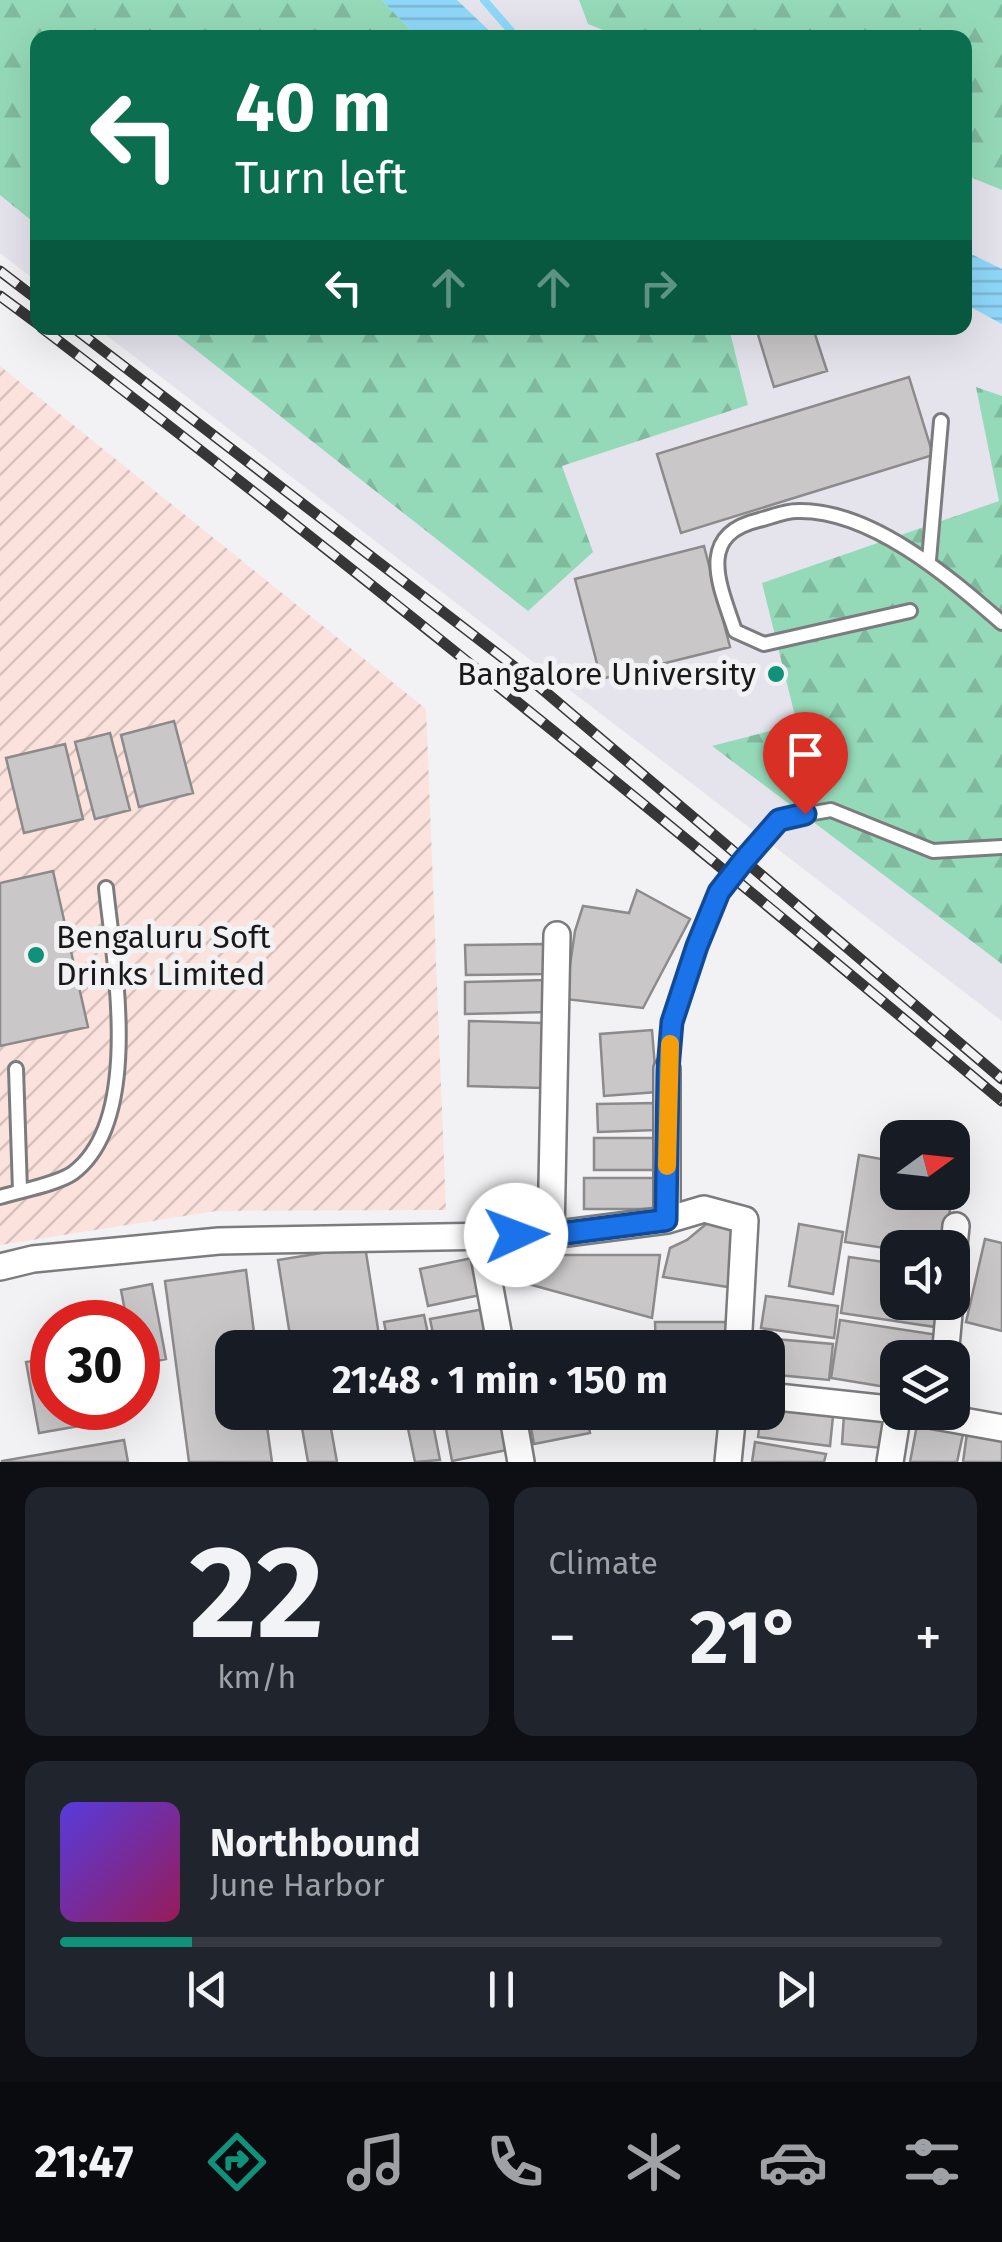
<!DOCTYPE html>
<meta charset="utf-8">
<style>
body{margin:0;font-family:"Fira Sans",sans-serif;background:#20242c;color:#f1f3f6;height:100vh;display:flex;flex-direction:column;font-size:38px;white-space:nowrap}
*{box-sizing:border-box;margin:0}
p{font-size:32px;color:#9ea1a6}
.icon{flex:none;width:55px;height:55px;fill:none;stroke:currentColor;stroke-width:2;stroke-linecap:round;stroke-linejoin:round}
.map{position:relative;height:1462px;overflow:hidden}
.details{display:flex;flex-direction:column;gap:25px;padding:25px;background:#0d0f14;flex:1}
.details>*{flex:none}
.top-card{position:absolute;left:30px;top:30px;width:942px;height:305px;border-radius:20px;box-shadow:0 10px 40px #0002;background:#0b6e4f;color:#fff;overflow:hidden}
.needle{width:65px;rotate:75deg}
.buttons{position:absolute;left:880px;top:1120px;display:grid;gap:20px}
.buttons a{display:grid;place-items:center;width:90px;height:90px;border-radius:20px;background:#171b24;box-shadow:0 10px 40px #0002;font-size:50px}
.speed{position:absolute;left:30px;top:1300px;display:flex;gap:20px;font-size:50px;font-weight:700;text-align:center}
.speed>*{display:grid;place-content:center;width:130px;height:130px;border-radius:50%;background:#171b24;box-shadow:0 10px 40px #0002;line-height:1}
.speed .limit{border:15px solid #d22;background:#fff;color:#111}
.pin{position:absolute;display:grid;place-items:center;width:85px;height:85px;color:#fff;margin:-102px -42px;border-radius:50% 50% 50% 0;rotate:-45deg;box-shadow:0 0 10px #0007}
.pin .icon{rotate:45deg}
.me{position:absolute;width:110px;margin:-55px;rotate:88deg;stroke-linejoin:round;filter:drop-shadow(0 0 8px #0008)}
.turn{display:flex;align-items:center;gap:35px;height:210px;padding:0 40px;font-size:45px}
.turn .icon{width:130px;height:130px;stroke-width:2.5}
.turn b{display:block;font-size:70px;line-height:85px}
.lanes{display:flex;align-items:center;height:95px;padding:0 40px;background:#0003;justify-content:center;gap:50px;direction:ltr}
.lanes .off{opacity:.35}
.big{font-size:75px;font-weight:700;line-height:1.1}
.details .card{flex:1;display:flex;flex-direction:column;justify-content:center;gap:15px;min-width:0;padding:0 35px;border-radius:20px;background:#20242c}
.details .dial{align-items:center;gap:0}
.dial b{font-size:130px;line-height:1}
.song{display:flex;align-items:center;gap:30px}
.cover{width:120px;height:120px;border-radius:15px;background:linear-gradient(135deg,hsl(250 70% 55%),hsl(330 70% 35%))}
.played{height:10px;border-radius:5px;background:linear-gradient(90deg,#10927a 15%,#363941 15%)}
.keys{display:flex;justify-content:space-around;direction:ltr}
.heat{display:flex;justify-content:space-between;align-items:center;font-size:55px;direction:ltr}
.details .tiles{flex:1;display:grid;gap:25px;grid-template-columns:1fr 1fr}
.card:last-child{grid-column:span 2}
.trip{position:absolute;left:215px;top:1330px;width:570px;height:100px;border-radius:20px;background:#171b24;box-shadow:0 10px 40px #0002;font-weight:700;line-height:100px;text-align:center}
.tabs{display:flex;height:160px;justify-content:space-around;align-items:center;background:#090b0e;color:#9ea1a6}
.tabs .icon{width:70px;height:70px}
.tabs .on{color:#10927a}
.tabs b{font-size:45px;color:#f1f3f6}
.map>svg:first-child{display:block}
</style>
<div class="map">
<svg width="1002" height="1462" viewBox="0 0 1002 1462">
<defs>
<pattern id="industrial-furrows" width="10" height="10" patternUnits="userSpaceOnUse" patternTransform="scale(2.5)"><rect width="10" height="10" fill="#fce2dd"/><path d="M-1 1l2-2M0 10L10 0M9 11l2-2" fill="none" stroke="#d7c1bd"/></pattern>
<pattern id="forest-firs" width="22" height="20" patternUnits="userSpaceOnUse" patternTransform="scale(2.5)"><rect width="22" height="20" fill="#95dab8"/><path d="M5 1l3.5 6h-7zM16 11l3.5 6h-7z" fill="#80ba9e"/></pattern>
<pattern id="water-rules" width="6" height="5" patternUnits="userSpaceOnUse" patternTransform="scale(2.5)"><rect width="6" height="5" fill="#8fd7f9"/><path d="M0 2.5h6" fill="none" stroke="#7bb8d5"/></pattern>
</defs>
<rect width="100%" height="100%" fill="#f2f2f4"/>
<path fill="#e5e4ed" d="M 0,0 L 1002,0 L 1002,1021 L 97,328 L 965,328 L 965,38 L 38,38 L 37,282 L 0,253 Z"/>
<path fill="url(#industrial-furrows)" d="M 0,366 L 426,709 L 446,1210 L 216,1211 L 0,1245 Z"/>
<path fill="url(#forest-firs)" d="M 0,0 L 382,0 L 417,37 L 38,38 L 37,225 L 0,195 Z
M 579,0 L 1002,0 L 1002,190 L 965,175 L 965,38 L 621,37 L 588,24 Z
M 168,328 L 729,328 L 748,405 L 562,466 L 593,552 L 528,611 Z
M 976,387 L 1002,396 L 1002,964 L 712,746 L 797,724 L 762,583 L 999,501 Z"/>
<path fill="url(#water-rules)" d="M 382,0 L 457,0 L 496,37 L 417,37 Z
M 965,251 L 1002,269 L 1002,324 L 965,304 Z"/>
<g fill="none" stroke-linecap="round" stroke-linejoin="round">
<path stroke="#8fd7f9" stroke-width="8" d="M 484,0 L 517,38"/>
</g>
<path fill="#c9c7c7" stroke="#8c8a8a" stroke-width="2.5" d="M 756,328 L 813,328 L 827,371 L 774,387 Z
M 909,377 L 933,455 L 681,533 L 657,454 Z
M 704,546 L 730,647 L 601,679 L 575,579 Z
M 174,721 L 193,793 L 139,807 L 121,735 Z
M 110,733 L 130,810 L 95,819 L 75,742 Z
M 65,744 L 83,819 L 24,833 L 6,758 Z
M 53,871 L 88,1027 L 0,1046 L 0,883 Z
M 637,890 L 690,919 L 643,1008 L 565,999 L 575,931 L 583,906 L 629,913 Z
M 544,944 L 544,974 L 466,975 L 465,945 Z
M 546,980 L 547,1012 L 465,1014 L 465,982 Z
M 469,1021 L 543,1023 L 542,1088 L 468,1086 Z
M 652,1030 L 657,1092 L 604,1096 L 600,1034 Z
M 656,1103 L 657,1130 L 598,1132 L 597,1104 Z
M 594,1138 L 654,1138 L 654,1170 L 594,1170 Z
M 859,1155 L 898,1162 L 898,1192 L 952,1192 L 952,1171 L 956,1171 L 944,1248 L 898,1248 L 898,1250 L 845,1242 Z
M 584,1178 L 654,1178 L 655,1209 L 584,1209 Z
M 711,1220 L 737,1227 L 728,1287 L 663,1277 L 670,1248 L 687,1240 Z
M 799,1224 L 843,1232 L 833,1294 L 789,1286 Z
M 985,1239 L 1002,1243 L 1002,1331 L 966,1322 Z
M 365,1246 L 381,1348 L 292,1348 L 278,1260 Z
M 510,1255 L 660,1255 L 652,1318 L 510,1279 Z
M 849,1257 L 898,1264 L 898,1302 L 939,1302 L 935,1327 L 841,1313 Z
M 472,1258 L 480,1295 L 428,1306 L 420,1269 Z
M 246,1270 L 256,1348 L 232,1348 L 232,1412 L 265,1412 L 272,1462 L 189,1462 L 165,1281 Z
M 152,1284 L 166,1359 L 138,1365 L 138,1322 L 127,1322 L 121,1290 Z
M 766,1296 L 838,1306 L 834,1338 L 761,1328 Z
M 484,1309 L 492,1348 L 436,1348 L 430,1319 Z
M 424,1315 L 431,1348 L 389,1348 L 384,1322 Z
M 840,1320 L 938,1335 L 935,1358 L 898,1358 L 898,1389 L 831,1378 Z
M 655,1322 L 726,1322 L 726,1348 L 656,1348 Z
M 763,1338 L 833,1344 L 829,1380 L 768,1374 L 768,1348 L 762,1348 Z
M 52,1358 L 52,1408 L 112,1408 L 114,1420 L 39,1433 L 26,1362 Z
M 768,1408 L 833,1416 L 830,1446 L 758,1437 L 761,1412 L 768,1412 Z
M 471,1412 L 499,1412 L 507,1450 L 452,1461 L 444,1418 Z
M 528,1412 L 586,1412 L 590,1433 L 534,1444 Z
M 431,1414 L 440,1460 L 415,1462 L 406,1419 Z
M 844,1415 L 885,1420 L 882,1448 L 842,1444 Z
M 330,1423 L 337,1462 L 308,1462 L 302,1428 Z
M 917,1425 L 963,1434 L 957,1462 L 910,1462 Z
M 967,1433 L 1002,1439 L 1002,1462 L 963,1462 Z
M 124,1440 L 128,1462 L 2,1462 L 2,1461 Z
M 755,1442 L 826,1454 L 824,1462 L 752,1462 Z"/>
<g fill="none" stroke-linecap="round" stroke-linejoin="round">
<g stroke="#7c7c7e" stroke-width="18">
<path id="service" d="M 929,560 L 941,421
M 910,611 L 764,644 L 735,631 C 720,586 695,535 759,520 C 771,517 785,511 797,511 C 871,509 949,577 1002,623
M 16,1069 L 20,1191
M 667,1069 L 672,1022 L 697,946 L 719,891 L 779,819 L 831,810 L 933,851 L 1002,847
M 0,1197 C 19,1191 58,1184 73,1173 C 143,1121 114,964 106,888"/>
</g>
<g stroke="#7c7c7e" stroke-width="30">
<path id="minor" d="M 667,1220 L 704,1209 L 745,1220 L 738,1348
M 480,1234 L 501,1348
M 551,1235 L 557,935
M 0,1267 L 33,1259 L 219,1241 L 551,1235 L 667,1220 L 667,1069
M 952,1267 L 956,1226
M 945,1358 L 950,1302
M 768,1396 L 898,1410
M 512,1412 L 521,1462
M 913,1412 L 1002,1428
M 728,1462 L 733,1412
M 890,1462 L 898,1412"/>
</g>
<use href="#service" stroke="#fff" stroke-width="12"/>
<use href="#minor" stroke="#fff" stroke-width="25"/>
<g stroke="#363637" stroke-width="11">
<path id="rail" d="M 0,271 L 38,300
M 0,296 L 38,324
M 42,328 C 368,577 687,837 1002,1101
M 74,328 L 529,678 L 1002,1079"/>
</g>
<use href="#rail" stroke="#f2f2f4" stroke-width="8" stroke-dasharray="22" stroke-linecap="butt"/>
</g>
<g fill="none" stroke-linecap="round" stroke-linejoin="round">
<g stroke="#114b97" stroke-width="25">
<path id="route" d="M 516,1235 L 551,1235 L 666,1220 L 668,1069 L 672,1022 L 697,946 L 719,892 L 744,860 L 779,820 L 805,814"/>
</g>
<use href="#route" stroke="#1a73e8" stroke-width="18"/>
<path stroke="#f59e0b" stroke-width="18" d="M 667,1166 L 670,1044"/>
</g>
<g fill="#10927a" stroke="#f2f2f4" stroke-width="4">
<circle cx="776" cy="674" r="10"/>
<circle cx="36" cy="955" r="10"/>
</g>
<g text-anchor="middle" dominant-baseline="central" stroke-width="10" stroke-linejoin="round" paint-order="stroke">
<g font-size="32" fill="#191919" stroke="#f2f2f4" text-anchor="end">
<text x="756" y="674">Bangalore University</text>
<text x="56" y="937" text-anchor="start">Bengaluru Soft<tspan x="56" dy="37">Drinks Limited</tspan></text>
</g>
</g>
</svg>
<div class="buttons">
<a><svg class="needle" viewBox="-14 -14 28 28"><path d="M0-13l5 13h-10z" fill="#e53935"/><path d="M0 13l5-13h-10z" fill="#9ea1a6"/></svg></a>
<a><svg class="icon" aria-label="sound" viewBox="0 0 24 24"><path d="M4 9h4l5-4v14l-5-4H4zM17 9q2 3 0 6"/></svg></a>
<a><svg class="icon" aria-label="layers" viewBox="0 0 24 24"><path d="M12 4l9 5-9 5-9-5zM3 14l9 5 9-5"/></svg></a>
</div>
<div class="speed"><div class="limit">30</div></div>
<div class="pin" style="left:805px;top:814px;background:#d93025"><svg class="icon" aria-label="arrive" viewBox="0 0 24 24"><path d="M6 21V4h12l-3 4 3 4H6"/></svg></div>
<svg class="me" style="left:516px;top:1235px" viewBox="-20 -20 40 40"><circle r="19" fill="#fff"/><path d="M0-13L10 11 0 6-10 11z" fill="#1a73e8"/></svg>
<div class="trip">21:48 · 1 min · 150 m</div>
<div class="top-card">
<div class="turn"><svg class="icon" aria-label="left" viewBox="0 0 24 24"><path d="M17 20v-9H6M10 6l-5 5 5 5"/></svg><div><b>40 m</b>Turn left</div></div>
<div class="lanes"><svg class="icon" aria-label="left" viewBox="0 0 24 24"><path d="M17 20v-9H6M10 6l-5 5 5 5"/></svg><svg class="icon off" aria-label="ahead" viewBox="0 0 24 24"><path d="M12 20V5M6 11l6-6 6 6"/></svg><svg class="icon off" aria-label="ahead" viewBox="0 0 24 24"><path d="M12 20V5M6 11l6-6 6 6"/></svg><svg class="icon off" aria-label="right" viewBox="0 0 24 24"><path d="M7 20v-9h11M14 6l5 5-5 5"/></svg></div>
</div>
</div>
<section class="details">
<div class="tiles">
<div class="card dial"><b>22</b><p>km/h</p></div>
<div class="card"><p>Climate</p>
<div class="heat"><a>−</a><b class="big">21°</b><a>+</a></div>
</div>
<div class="card">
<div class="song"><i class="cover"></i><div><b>Northbound</b><p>June Harbor</p></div></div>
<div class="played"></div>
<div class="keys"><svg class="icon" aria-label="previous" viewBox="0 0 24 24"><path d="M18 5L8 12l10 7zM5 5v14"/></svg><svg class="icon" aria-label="pause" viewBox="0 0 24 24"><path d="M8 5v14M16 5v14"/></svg><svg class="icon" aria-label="next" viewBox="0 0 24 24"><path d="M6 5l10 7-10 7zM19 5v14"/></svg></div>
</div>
</div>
</section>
<nav class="tabs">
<b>21:47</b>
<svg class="icon on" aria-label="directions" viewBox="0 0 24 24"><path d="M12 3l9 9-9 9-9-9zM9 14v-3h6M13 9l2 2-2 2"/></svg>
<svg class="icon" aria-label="music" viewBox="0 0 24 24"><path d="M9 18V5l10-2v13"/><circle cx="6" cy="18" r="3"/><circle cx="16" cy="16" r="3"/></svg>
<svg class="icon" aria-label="phone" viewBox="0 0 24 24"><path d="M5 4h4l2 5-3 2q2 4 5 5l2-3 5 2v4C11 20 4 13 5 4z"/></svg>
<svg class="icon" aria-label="climate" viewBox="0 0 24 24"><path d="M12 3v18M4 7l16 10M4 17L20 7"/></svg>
<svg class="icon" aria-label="car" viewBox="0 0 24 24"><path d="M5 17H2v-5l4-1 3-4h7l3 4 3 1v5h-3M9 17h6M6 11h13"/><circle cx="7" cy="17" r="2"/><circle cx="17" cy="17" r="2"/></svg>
<svg class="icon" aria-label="filters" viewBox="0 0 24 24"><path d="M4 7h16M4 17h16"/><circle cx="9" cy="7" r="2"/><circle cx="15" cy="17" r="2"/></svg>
</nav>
